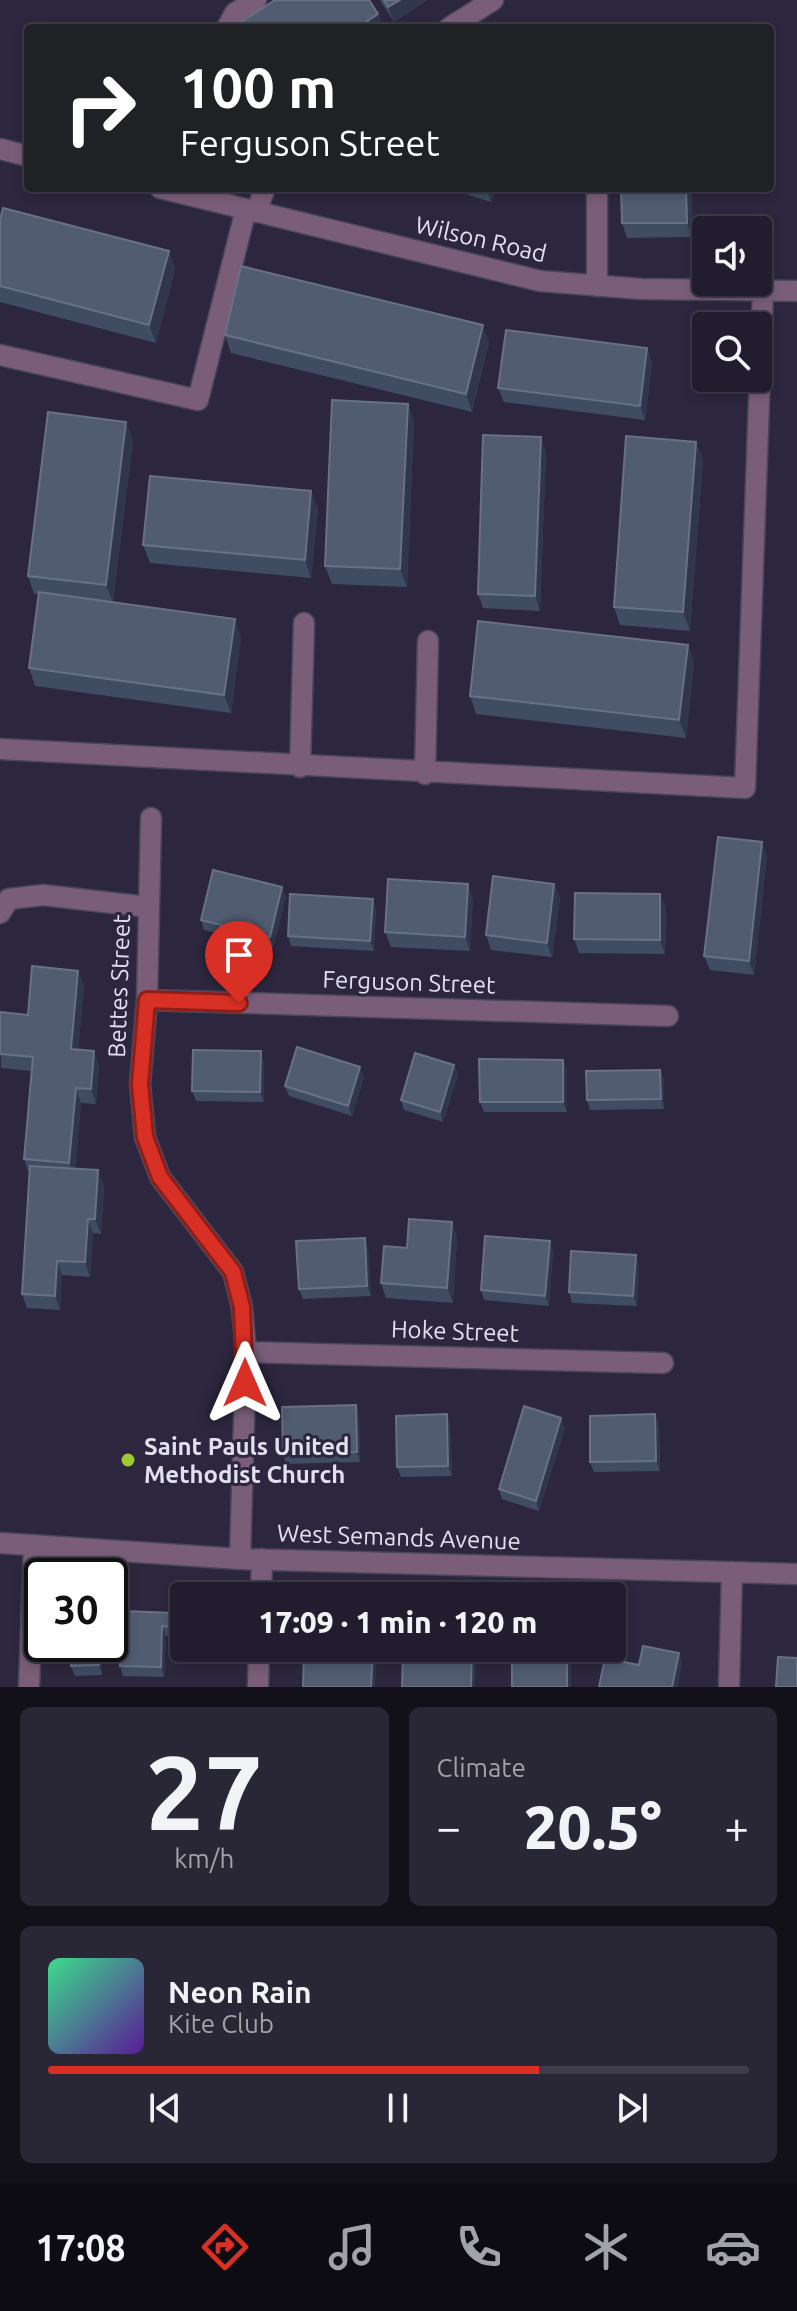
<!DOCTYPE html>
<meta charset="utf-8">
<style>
body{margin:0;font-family:Ubuntu,sans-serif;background:#292636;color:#f1f3f6;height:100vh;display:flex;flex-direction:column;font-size:30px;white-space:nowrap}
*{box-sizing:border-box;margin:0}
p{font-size:26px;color:#a2a2aa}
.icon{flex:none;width:44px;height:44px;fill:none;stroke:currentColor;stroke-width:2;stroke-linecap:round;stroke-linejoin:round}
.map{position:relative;height:1687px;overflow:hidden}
.drawer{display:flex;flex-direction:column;gap:20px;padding:20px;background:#121019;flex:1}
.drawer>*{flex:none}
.banner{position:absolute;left:24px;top:24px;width:750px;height:168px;border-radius:8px;box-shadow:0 4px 12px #0003,0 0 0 2px #3e3b4a;background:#202124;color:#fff;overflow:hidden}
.tools{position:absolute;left:692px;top:216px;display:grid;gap:16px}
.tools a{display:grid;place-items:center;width:80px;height:80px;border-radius:8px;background:#211d2e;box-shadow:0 4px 12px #0003,0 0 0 2px #3e3b4a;font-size:40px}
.speed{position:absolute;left:24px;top:1558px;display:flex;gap:16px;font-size:40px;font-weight:700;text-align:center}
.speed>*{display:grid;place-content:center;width:104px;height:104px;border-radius:50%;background:#211d2e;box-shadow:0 4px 12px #0003,0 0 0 2px #3e3b4a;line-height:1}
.speed .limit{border:4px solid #111;border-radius:12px;background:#fff;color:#111}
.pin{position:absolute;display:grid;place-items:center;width:68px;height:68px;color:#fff;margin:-82px -34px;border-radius:50% 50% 50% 0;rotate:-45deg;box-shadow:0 0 8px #0007}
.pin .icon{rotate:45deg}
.me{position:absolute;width:88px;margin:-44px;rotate:0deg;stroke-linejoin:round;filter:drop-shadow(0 0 6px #0008)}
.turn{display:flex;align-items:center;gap:28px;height:168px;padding:0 24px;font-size:36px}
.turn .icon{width:104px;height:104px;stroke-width:2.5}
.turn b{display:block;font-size:56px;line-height:68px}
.big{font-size:60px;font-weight:800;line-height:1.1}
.drawer .card{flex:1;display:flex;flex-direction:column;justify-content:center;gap:12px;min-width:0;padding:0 28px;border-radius:12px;background:#292636}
.drawer .dial{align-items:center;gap:0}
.dial b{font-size:104px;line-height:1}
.song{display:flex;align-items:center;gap:24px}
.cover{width:96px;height:96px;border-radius:12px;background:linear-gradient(135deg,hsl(150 70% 55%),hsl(270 70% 35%))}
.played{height:8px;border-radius:4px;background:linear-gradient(90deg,#d93025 70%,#3e3b4a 70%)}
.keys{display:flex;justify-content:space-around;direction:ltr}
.heat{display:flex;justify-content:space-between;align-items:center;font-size:44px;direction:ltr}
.drawer .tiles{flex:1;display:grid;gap:20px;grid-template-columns:1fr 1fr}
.card:last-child{grid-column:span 2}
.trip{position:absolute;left:170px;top:1582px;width:456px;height:80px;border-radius:8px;background:#211d2e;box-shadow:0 4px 12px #0003,0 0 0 2px #3e3b4a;font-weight:800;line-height:80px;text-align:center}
.tabs{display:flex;height:128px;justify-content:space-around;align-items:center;background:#0d0c12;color:#a2a2aa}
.tabs .icon{width:56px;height:56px}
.tabs .current{color:#d93025}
.tabs b{font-size:36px;color:#f1f3f6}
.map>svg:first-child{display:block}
</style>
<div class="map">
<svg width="797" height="1687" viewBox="0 0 797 1687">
<rect width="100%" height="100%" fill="#2c273e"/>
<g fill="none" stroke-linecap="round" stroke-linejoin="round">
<g stroke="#49455a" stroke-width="23">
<path id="minor" d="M 227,28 L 235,13 L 256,0
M 449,28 L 493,0
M 0,149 L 28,156
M 160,188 L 540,281 L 642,289 L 797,291
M 597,188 L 597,286
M 256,212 L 265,188
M 0,355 L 198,400 L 246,209
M 0,749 L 745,788 L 763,290
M 300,767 L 304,623
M 425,774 L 428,641
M 151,818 L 147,1000 L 140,1084 L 145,1137 L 160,1177 L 233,1272 L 242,1307 L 246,1352 L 240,1559
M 0,913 L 9,899 L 43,895 L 148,907
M 147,1000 L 668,1016
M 246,1352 L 663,1363
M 0,1543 L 240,1559 L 797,1574
M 261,1596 L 262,1559
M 29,1687 L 34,1545
M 258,1687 L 259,1648
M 729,1687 L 732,1572"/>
</g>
<use href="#minor" stroke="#7a5e79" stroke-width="20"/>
</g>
<path fill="#3f4c62" d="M 380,0 L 427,0 L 394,22 Z
M 447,188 L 496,188 L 491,202 Z
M 621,188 L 692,188 L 692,237 L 627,238 L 622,223 Z
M 0,220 L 169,251 L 175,269 L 156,343 L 0,302 Z
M 225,335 L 489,343 L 472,412 L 231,353 Z
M 647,348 L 652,363 L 645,420 L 504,402 L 498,388 Z
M 408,404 L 414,422 L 407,587 L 332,584 L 325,566 Z
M 133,440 L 113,602 L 241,637 L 231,713 L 35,686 L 29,668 L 39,594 L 34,594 L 28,576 Z
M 696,442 L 703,460 L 690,631 L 620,625 L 614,607 Z
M 546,452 L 540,611 L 483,608 L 478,594 Z
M 311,491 L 318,509 L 311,578 L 150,563 L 143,545 Z
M 688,645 L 694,663 L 686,738 L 476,714 L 470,696 Z
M 767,856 L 754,975 L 710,970 L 704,956 Z
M 554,884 L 560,898 L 552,957 L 491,950 L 486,935 Z
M 286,897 L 273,947 L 204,930 L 201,920 Z
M 473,898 L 470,951 L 391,947 L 385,932 Z
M 666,908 L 665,954 L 579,953 L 574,939 Z
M 376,909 L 374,951 L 291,946 L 288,936 Z
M 84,985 L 78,1049 L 94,1051 L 99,1066 L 96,1104 L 81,1103 L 75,1169 L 104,1185 L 101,1234 L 93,1233 L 90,1277 L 62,1275 L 60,1310 L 27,1308 L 22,1294 L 29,1174 L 24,1159 L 31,1071 L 1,1068 L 0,1012 L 28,1015 Z
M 264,1062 L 264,1102 L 196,1101 L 192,1091 Z
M 454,1065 L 458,1075 L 443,1122 L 404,1110 L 401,1100 Z
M 567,1070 L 567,1112 L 484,1112 L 480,1102 Z
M 660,1070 L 664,1080 L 664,1109 L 590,1110 L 587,1100 Z
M 364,1077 L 352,1116 L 289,1096 L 285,1086 Z
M 452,1222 L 457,1237 L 453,1303 L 386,1298 L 381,1283 L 407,1248 Z
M 368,1248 L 371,1296 L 303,1299 L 299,1289 Z
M 553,1251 L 549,1306 L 484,1300 L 481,1290 Z
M 639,1265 L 637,1306 L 572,1303 L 569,1292 Z
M 356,1405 L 359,1415 L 360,1462 L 286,1464 L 283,1454 Z
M 450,1424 L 452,1476 L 401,1477 L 397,1467 Z
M 659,1424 L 660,1471 L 594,1472 L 590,1462 Z
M 565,1428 L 539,1511 L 502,1499 L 499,1489 Z
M 174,1613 L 177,1623 L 177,1637 L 166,1636 L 164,1677 L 123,1676 L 120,1666 Z
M 102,1644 L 102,1675 L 75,1676 L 71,1666 Z"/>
<path fill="#30374d" d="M 400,0 L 427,0 L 394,22 L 388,7 Z
M 378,14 L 383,28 L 357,28 Z
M 486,188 L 496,188 L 491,202 Z
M 686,188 L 692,188 L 692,237 L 687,223 Z
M 169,251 L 175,269 L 156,343 L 149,325 Z
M 483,325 L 489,343 L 472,412 L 466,394 Z
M 647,348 L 652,363 L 645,420 L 640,406 Z
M 408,404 L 414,422 L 407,587 L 400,569 Z
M 126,422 L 133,440 L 113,603 L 106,585 Z
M 541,437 L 546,452 L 540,611 L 535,596 Z
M 696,442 L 703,460 L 690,631 L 683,612 Z
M 311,491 L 318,509 L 311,578 L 305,560 Z
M 235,619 L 241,637 L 231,713 L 224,695 Z
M 688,645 L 694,663 L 686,738 L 679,720 Z
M 762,842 L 767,856 L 754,975 L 749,961 Z
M 468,884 L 473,898 L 470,951 L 465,937 Z
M 554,884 L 560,898 L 552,957 L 547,943 Z
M 282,887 L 286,897 L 273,947 L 270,937 Z
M 660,894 L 666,908 L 665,954 L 660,940 Z
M 373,899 L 376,909 L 374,951 L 370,941 Z
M 78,971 L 84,985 L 77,1063 L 71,1049 Z
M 94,1051 L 99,1066 L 96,1104 L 91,1089 Z
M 261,1051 L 264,1062 L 264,1102 L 260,1092 Z
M 563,1060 L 567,1070 L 567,1112 L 563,1102 Z
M 454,1065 L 458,1075 L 443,1122 L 440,1112 Z
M 360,1067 L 364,1077 L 352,1116 L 348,1106 Z
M 660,1070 L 664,1080 L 664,1109 L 661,1099 Z
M 76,1088 L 81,1103 L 74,1178 L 69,1163 Z
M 98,1170 L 104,1185 L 101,1234 L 95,1219 Z
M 88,1219 L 93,1233 L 90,1277 L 85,1262 Z
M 452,1222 L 457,1237 L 453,1303 L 447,1288 Z
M 365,1238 L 368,1248 L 371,1296 L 367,1286 Z
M 550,1241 L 553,1251 L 549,1306 L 545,1296 Z
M 636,1255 L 639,1265 L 637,1306 L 633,1296 Z
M 57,1261 L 62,1275 L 60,1310 L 55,1296 Z
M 356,1405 L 359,1415 L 360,1462 L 357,1452 Z
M 447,1414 L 450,1424 L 452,1476 L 448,1466 Z
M 655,1414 L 659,1424 L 660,1471 L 656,1461 Z
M 561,1418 L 565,1428 L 539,1511 L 536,1501 Z
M 174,1613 L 177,1623 L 177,1637 L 173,1627 Z
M 162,1626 L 166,1636 L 164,1677 L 161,1667 Z
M 98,1644 L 102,1644 L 102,1675 L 99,1665 Z
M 373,1648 L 375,1648 L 377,1651 L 375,1687 L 371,1687 Z
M 472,1648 L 476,1656 L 475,1687 L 471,1687 Z
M 567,1651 L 571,1661 L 571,1687 L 567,1687 Z
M 679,1653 L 682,1663 L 678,1687 L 672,1687 Z"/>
<path fill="#515c71" stroke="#687185" stroke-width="2" d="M 275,0 L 369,0 L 378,14 L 357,28 L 232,28 Z
M 384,0 L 400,0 L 388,7 Z
M 621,188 L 686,188 L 687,223 L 622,223 Z
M 3,208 L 169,251 L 149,325 L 0,286 L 0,220 Z
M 241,266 L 483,325 L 466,394 L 225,335 Z
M 506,330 L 647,348 L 640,406 L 498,388 Z
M 332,400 L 408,404 L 400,569 L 325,566 Z
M 48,412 L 126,422 L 106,585 L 28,576 Z
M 483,435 L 541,437 L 535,596 L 478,594 Z
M 626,436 L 696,442 L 683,612 L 614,607 Z
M 150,476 L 311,491 L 305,560 L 143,545 Z
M 39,592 L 235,619 L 224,695 L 29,668 Z
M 478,621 L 688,645 L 679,720 L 470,696 Z
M 718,837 L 762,842 L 749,961 L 704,956 Z
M 213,870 L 282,887 L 270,937 L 201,920 Z
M 493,876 L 554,884 L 547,943 L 486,935 Z
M 388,879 L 468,884 L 465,937 L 385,932 Z
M 575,893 L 660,894 L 660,940 L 574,939 Z
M 290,894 L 373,899 L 370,941 L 288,936 Z
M 32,966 L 78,971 L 71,1049 L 94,1051 L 91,1089 L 76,1088 L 69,1163 L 24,1159 L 33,1057 L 0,1054 L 0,1012 L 28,1015 Z
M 297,1047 L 360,1067 L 348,1106 L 285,1086 Z
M 193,1050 L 261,1051 L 260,1092 L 192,1091 Z
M 415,1053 L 454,1065 L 440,1112 L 401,1100 Z
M 479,1059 L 563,1060 L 563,1102 L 480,1102 Z
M 660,1070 L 661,1099 L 587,1100 L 586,1071 Z
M 30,1166 L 98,1170 L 95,1219 L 88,1219 L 85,1262 L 57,1261 L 55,1296 L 22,1294 Z
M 409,1219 L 452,1222 L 447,1288 L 381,1283 L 384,1246 L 407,1248 Z
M 485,1236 L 550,1241 L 545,1296 L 481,1290 Z
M 365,1238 L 367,1286 L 299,1289 L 296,1241 Z
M 571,1251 L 636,1255 L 633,1296 L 569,1292 Z
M 356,1405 L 357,1452 L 283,1454 L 282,1407 Z
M 524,1406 L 561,1418 L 536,1501 L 499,1489 Z
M 447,1414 L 448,1466 L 397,1467 L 396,1416 Z
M 655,1414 L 656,1461 L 590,1462 L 590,1416 Z
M 122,1611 L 174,1613 L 173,1627 L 162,1626 L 161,1667 L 120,1666 Z
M 71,1644 L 98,1644 L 99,1665 L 71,1666 Z
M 643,1646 L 679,1653 L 672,1687 L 599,1687 L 605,1658 L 639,1665 Z
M 304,1648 L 373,1648 L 371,1687 L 303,1687 Z
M 442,1648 L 472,1648 L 471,1687 L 402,1687 L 403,1654 L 442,1655 Z
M 512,1650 L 567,1651 L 567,1687 L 512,1687 Z
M 778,1657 L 797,1658 L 797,1687 L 776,1687 Z"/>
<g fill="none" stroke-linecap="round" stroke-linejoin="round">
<g stroke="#8d1f18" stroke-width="20">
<path id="route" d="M 239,1003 L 147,1000 L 140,1084 L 145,1137 L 160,1177 L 233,1272 L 242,1307 L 245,1383"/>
</g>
<use href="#route" stroke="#d93025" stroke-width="14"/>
</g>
<circle fill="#9dca2f" stroke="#2c273e" stroke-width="3" cx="128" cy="1460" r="8"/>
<g text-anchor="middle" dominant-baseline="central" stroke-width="6" stroke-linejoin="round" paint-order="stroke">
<g font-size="24" fill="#e2e0ef" stroke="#2c273e">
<text transform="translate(481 239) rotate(13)">Wilson Road</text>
<text transform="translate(409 982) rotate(2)">Ferguson Street</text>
<text transform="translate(119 986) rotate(-88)">Bettes Street</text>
<text transform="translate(455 1331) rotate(2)">Hoke Street</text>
<text transform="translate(399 1537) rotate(2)">West Semands Avenue</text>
</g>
<g font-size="24" font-weight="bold" fill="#e2e0ef" stroke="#2c273e" text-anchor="start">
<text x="144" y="1446">Saint Pauls United<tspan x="144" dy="28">Methodist Church</tspan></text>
</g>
</g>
</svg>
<div class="tools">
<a><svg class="icon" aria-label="sound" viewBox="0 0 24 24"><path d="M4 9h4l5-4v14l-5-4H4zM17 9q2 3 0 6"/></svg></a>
<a><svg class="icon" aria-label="search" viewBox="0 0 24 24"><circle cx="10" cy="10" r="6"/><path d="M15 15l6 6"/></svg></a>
</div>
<div class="speed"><div class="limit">30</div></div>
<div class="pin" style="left:239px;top:1003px;background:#d93025"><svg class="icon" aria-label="arrive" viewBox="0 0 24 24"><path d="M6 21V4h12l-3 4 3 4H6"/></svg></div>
<svg class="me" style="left:245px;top:1383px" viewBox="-20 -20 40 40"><path d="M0-17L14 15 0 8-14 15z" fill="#d93025" stroke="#fff" stroke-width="4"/></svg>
<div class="trip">17:09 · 1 min · 120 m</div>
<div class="banner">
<div class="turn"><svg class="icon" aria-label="right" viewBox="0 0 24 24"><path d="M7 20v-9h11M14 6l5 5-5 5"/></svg><div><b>100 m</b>Ferguson Street</div></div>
</div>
</div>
<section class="drawer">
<div class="tiles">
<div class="card dial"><b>27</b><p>km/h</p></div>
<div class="card"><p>Climate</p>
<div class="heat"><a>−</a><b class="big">20.5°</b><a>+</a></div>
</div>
<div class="card">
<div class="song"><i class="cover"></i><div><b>Neon Rain</b><p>Kite Club</p></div></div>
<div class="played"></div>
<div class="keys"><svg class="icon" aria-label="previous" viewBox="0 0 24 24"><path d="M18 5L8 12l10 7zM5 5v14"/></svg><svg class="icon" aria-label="pause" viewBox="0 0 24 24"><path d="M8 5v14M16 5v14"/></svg><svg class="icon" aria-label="next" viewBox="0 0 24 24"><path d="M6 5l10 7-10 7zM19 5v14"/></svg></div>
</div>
</div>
</section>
<nav class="tabs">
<b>17:08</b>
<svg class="icon current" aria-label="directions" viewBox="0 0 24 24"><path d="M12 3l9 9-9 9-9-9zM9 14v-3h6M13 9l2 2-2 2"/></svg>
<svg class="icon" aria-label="music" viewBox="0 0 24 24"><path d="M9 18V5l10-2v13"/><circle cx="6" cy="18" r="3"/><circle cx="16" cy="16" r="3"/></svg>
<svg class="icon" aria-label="phone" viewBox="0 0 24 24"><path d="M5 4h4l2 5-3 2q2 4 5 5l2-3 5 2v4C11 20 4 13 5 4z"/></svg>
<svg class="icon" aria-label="climate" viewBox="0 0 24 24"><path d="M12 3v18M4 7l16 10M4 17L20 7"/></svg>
<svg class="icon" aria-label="car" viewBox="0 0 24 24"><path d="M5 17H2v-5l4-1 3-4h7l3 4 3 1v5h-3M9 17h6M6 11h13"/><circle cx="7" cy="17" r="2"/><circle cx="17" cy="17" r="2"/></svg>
</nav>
